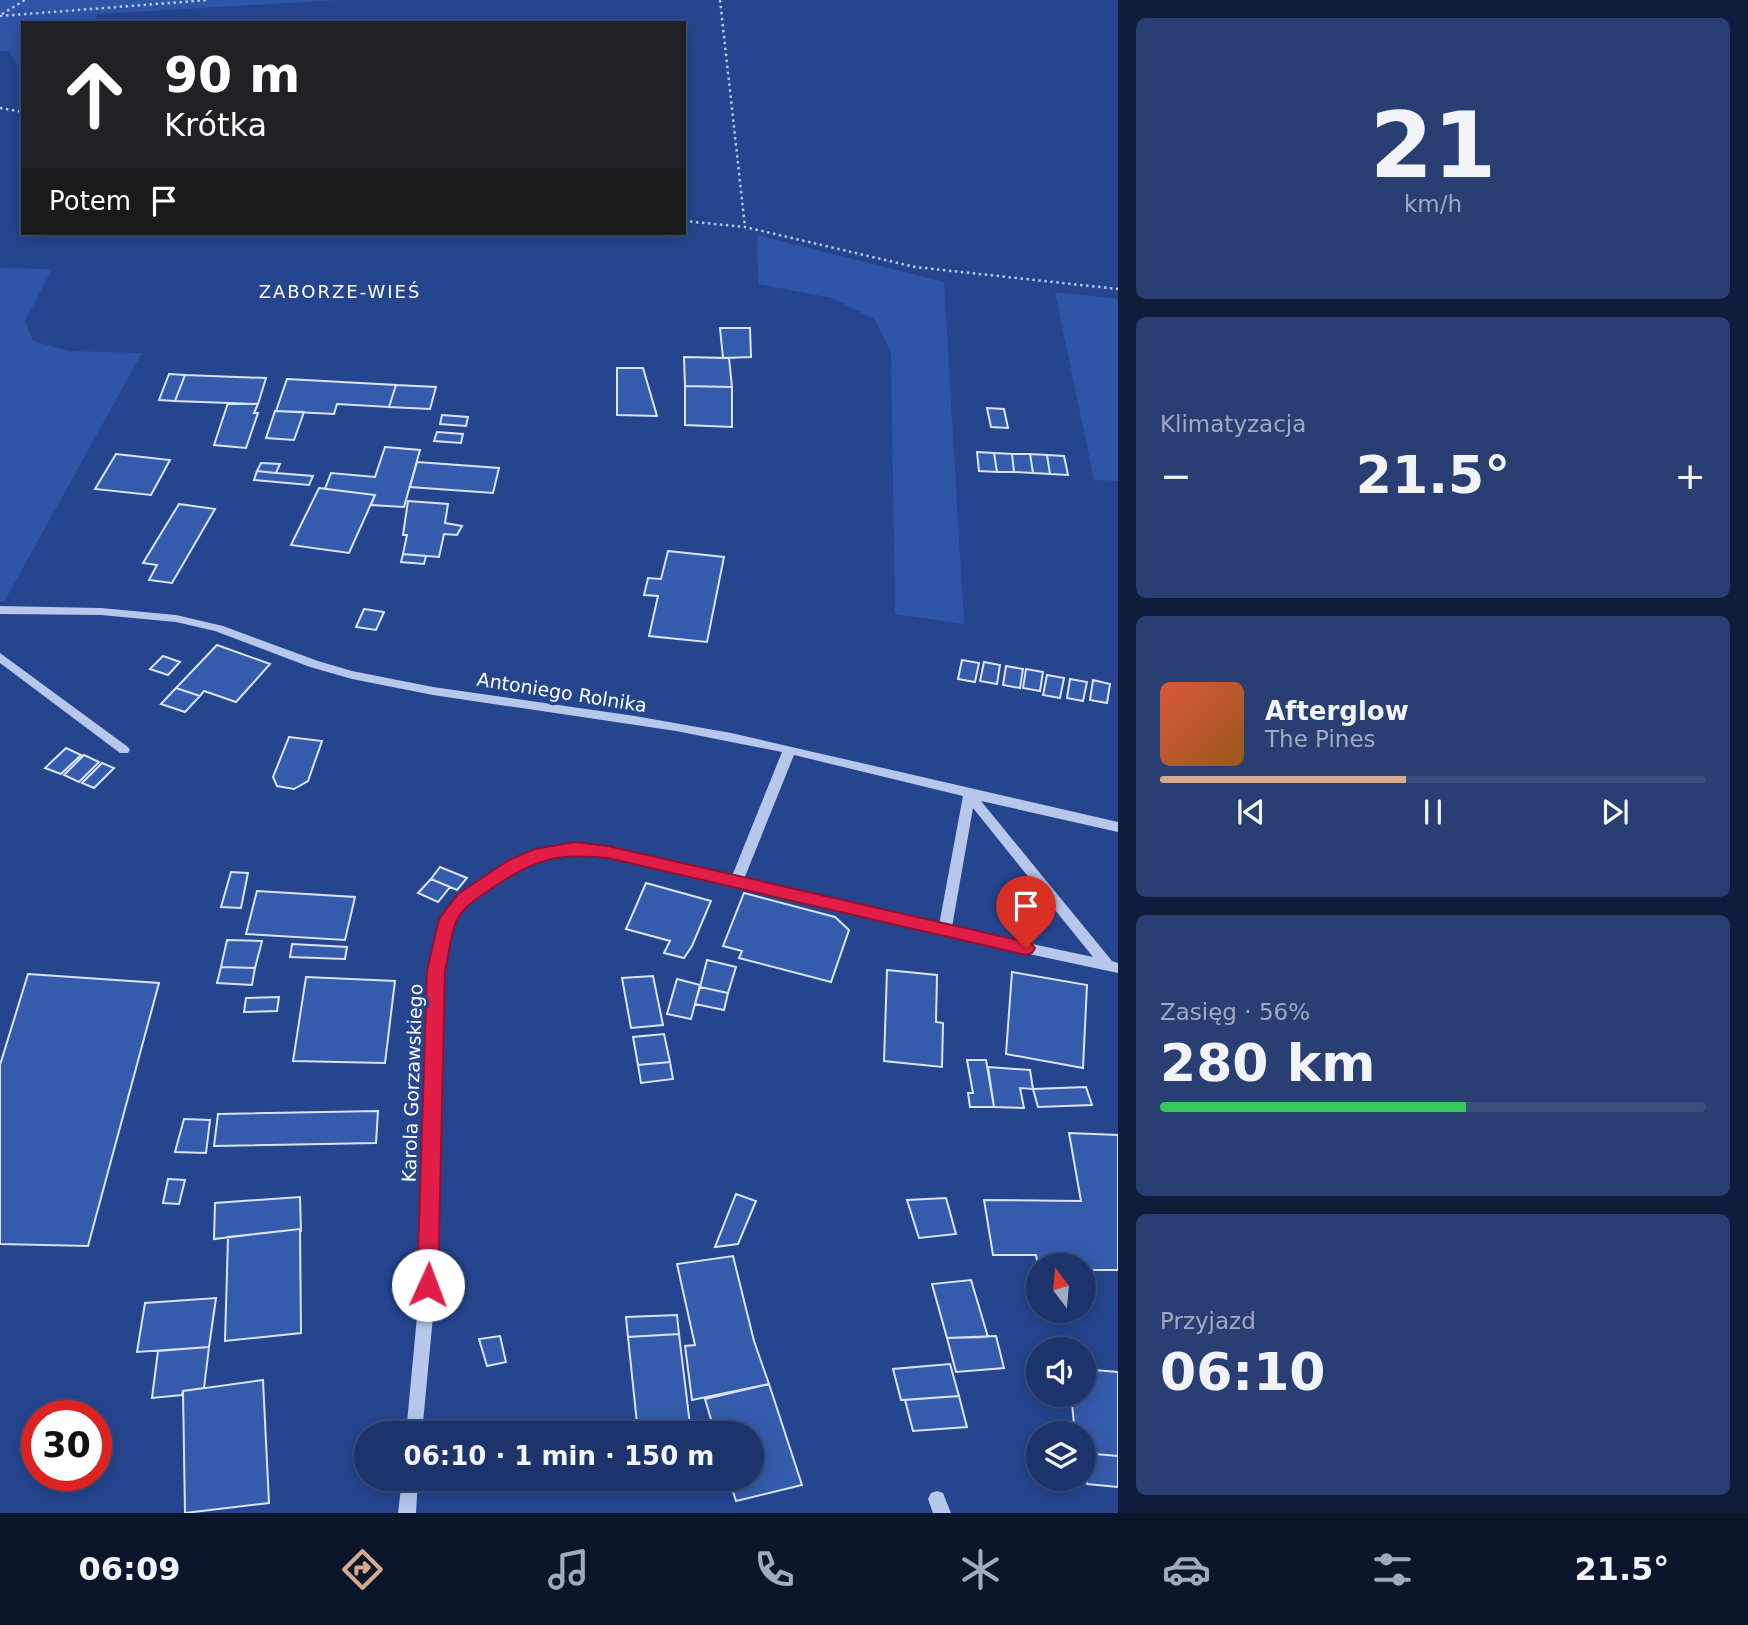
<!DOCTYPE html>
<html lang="pl">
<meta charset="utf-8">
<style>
body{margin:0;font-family:"DejaVu Sans",sans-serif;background:#293f73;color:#f1f3f6;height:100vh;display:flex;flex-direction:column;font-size:26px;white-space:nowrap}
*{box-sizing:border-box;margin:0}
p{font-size:23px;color:#a0aac1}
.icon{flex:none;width:38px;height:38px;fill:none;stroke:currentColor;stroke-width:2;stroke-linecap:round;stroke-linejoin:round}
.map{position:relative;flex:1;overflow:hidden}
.details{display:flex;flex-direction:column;gap:18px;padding:18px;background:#0f1d3b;width:630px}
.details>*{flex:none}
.hud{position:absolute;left:21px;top:21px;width:665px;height:214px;border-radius:0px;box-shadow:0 4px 18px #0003,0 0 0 2px #3a4f7e;background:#202124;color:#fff;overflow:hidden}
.needle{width:46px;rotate:344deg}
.controls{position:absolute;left:1026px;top:1253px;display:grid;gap:14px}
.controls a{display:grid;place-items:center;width:70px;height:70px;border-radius:50%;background:#1c346b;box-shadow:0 4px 18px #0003,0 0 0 2px #3a4f7e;font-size:35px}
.speed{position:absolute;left:21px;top:1400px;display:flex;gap:14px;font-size:35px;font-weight:700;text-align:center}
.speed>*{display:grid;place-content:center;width:91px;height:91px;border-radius:50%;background:#1c346b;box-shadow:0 4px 18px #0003,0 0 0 2px #3a4f7e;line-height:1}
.speed .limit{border:10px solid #d22;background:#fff;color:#111}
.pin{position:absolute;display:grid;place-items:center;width:60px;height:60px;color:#fff;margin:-72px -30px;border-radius:50% 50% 50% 0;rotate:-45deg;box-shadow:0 0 7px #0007}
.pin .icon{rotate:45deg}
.me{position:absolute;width:77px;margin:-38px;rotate:2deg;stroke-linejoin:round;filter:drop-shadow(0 0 5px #0008)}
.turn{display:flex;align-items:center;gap:24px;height:147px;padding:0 28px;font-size:32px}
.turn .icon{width:91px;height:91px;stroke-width:2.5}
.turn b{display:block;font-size:49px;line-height:60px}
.then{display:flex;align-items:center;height:66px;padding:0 28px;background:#0003;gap:14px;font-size:26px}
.big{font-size:52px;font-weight:700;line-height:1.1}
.details .widget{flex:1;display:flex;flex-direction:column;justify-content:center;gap:10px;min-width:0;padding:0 24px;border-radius:10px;background:#293f73}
.details .dial{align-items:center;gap:0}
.dial b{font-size:91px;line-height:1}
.song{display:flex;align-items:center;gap:21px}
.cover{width:84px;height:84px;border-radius:10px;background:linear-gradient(135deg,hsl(10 70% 55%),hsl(30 70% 35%))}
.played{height:7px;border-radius:4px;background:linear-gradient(90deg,#d6ab8b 45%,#3a4f7e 45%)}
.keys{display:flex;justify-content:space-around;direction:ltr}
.heat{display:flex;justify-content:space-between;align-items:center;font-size:38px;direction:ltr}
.charge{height:10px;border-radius:5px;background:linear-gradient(90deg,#34c759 56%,#3a4f7e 0)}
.trip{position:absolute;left:354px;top:1421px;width:410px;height:70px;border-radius:35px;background:#1c346b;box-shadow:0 4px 18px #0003,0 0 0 2px #3a4f7e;font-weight:700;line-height:70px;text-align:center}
.tab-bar{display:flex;height:112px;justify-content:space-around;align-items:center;background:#0b152b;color:#a0aac1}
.tab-bar .icon{width:49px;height:49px}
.tab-bar .active{color:#d6ab8b}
.tab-bar b{font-size:32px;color:#f1f3f6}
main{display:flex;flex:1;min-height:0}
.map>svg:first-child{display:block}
</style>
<main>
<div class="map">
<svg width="1118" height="1513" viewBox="0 0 1118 1513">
<rect width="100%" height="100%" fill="#25458f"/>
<path fill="#2f55a7" d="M 0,0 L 340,0 L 98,14 L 93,23 L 23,23 L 23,65 L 18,65 L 9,52 L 0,51 Z
M 757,235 L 944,282 L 964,624 L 895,614 L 891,351 L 874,319 L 832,298 L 758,284 Z
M 0,268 L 52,269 L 25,321 L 33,341 L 69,351 L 142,353 L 4,602 L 0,601 Z
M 1055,292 L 1118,299 L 1118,481 L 1094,480 Z"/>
<path fill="#355bac" stroke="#dae4f9" stroke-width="2" d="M 720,328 L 750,328 L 751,357 L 723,358 Z
M 684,357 L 729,358 L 732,387 L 685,386 Z
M 617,368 L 643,368 L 657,416 L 617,415 Z
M 169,374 L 185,375 L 175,401 L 159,400 Z
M 185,375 L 266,378 L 258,404 L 175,401 Z
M 287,379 L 396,385 L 389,407 L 337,404 L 334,414 L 276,411 Z
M 396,385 L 436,387 L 430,409 L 389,407 Z
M 685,386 L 732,387 L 732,427 L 685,425 Z
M 228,403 L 258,404 L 254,413 L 258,413 L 246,448 L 214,445 Z
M 987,408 L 1004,409 L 1008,428 L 991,427 Z
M 275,411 L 304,412 L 294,440 L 266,438 Z
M 442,415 L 468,417 L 466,426 L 440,424 Z
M 437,432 L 463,434 L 461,443 L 434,441 Z
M 385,447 L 420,450 L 404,507 L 371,505 L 375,495 L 325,489 L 331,473 L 375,477 Z
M 977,452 L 994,453 L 997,472 L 979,471 Z
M 994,453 L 1012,454 L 1014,472 L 997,472 Z
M 116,454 L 170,460 L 151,495 L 95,489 Z
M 1012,454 L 1030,454 L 1033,473 L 1014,472 Z
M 1030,454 L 1047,455 L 1050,474 L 1033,473 Z
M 1047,455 L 1064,456 L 1068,475 L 1050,474 Z
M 417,462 L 499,468 L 493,493 L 410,487 Z
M 261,463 L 280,464 L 276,473 L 257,471 Z
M 257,471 L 276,473 L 313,476 L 309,485 L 254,480 Z
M 319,488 L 375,495 L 349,553 L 291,545 Z
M 408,501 L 448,504 L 445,523 L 462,526 L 457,535 L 444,534 L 439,557 L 403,554 L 407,535 L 403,535 Z
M 179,504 L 215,509 L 172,583 L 149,580 L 157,565 L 143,563 Z
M 668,551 L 724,557 L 707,642 L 649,636 L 658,596 L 644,595 L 648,578 L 661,579 Z
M 403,554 L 426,556 L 424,564 L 401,562 Z
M 364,609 L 384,612 L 376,630 L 356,627 Z
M 217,645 L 270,664 L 236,702 L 204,691 L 200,696 L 176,688 Z
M 163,656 L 180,662 L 168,675 L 150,669 Z
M 962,660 L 979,663 L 975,682 L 958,679 Z
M 984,662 L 1000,665 L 997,684 L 980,681 Z
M 1006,666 L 1023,669 L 1020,688 L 1003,685 Z
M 1026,669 L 1043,672 L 1040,691 L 1023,688 Z
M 1047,675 L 1064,678 L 1060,698 L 1043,695 Z
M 1070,679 L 1087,682 L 1083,701 L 1067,698 Z
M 1093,680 L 1110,684 L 1107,703 L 1090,700 Z
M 176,688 L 200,696 L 185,712 L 161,704 Z
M 289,737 L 322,741 L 308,781 L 294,789 L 277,786 L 273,777 Z
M 66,748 L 81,755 L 61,774 L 45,768 Z
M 84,755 L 99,762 L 79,782 L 64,775 Z
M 102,763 L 114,768 L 94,788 L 82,783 Z
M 440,867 L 467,878 L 457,890 L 431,879 Z
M 231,872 L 248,873 L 241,908 L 221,907 Z
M 431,879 L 450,887 L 438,902 L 418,893 Z
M 646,883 L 711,901 L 692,946 L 684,958 L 664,953 L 670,941 L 626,929 Z
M 257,891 L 355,897 L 345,940 L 246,934 Z
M 744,893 L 835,917 L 849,930 L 831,982 L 739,958 L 742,951 L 723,946 Z
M 227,940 L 262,941 L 255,968 L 221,967 Z
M 292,944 L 347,947 L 345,959 L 290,957 Z
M 707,960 L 736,967 L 728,993 L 700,987 Z
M 221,967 L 255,968 L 252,985 L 217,983 Z
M 887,970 L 937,975 L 936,1022 L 943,1023 L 942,1067 L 884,1061 Z
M 1012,972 L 1087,985 L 1083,1068 L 1006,1054 Z
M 28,974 L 159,983 L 88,1246 L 0,1244 L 0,1065 Z
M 653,976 L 663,1025 L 631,1028 L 622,978 Z
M 306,977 L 395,981 L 385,1063 L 293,1061 Z
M 677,979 L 700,985 L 691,1019 L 667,1014 Z
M 700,987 L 728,993 L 724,1010 L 695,1004 Z
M 279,997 L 277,1011 L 244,1012 L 246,998 Z
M 664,1034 L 670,1062 L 638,1065 L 633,1037 Z
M 967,1060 L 986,1060 L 994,1107 L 970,1107 L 968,1093 L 973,1093 Z
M 670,1062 L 673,1079 L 641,1083 L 638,1065 Z
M 988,1067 L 1030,1070 L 1033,1089 L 1020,1088 L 1024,1108 L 994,1107 Z
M 1086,1087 L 1092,1105 L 1038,1107 L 1033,1089 Z
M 378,1111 L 376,1143 L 214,1146 L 218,1114 Z
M 184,1119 L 210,1120 L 206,1153 L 175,1152 Z
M 1069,1133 L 1118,1135 L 1118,1270 L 1083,1270 L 1083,1265 L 1038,1265 L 1036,1255 L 993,1255 L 984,1200 L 1081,1201 Z
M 168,1179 L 185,1180 L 179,1204 L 163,1203 Z
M 736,1194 L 756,1201 L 738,1244 L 715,1247 Z
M 300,1197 L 301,1232 L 300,1229 L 214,1239 L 215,1203 Z
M 946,1198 L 956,1234 L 919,1238 L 907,1200 Z
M 300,1229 L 301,1333 L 225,1341 L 228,1237 Z
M 733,1256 L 754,1341 L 769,1384 L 692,1400 L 685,1346 L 695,1345 L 677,1264 Z
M 971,1280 L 988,1337 L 947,1338 L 932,1284 Z
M 216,1298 L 209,1347 L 137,1352 L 145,1303 Z
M 677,1315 L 679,1334 L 628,1337 L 626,1317 Z
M 679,1334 L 691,1433 L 638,1433 L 628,1337 Z
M 500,1336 L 506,1362 L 487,1366 L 479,1339 Z
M 996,1336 L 1004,1368 L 956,1372 L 947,1338 Z
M 209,1347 L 204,1388 L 183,1391 L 182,1395 L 152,1398 L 158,1351 Z
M 950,1364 L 959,1396 L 901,1400 L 893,1369 Z
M 1083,1369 L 1118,1372 L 1118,1456 L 1083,1453 L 1083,1433 L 1075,1433 L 1071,1395 L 1083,1395 Z
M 263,1380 L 269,1503 L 185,1513 L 183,1391 Z
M 769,1384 L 802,1485 L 736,1501 L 729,1479 L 751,1479 L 751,1433 L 715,1433 L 705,1399 Z
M 959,1396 L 967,1427 L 913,1431 L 905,1400 Z
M 1084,1453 L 1118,1456 L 1118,1487 L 1087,1484 Z"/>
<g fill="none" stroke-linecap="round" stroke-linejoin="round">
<path stroke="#b6c7eb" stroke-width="2.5" stroke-dasharray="2.5 3.5" stroke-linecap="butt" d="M 720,0 L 745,227
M 2,14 L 25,0
M 0,16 L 208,0
M 0,108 L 23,112
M 684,221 L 745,227 L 915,267 L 1118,289"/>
<path fill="#b6c7eb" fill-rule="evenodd" d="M 0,606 L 101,608 L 176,615 L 223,626 L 318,661 L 352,671 L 433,687 L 635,716 L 731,733 L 1118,822 L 1118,832 L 981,801 L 1112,961 L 1118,963 L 1118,973 L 945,936 L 608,857 C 598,855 586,853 576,853 C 539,853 474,887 456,919 C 449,931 446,956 443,971 L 436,1285 L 422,1433 L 406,1433 L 420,1285 L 429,971 L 443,915 L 459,895 L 510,861 L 535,851 L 575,843 L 608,847 L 732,876 L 782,752 L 676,731 L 433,695 L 352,679 L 310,667 L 215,631 L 176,622 L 101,615 L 0,614 ZM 794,755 L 963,796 L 939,925 L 744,879 ZM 973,808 L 1093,957 L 952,927 Z
M 0,653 L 128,747 L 130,750 L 128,753 L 120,753 L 0,663 Z
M 402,1479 L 418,1479 L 416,1513 L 398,1513 Z
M 937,1491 L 943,1493 L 951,1513 L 933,1513 L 928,1499 L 931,1493 Z"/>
</g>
<path fill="#e11d48" stroke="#92132f" stroke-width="2" d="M 575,842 L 608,846 L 1026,942 L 1032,944 L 1035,948 L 1032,953 L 1026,955 L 608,858 C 558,853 537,858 495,886 C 481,896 467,903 458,918 C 450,932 449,956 445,971 L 438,1285 L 435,1292 L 428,1294 L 420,1292 L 417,1285 L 427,971 L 439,919 L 458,894 L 509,860 L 535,849 Z"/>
<g text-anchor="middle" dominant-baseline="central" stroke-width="7" stroke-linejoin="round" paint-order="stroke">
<g font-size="18" letter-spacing="2" fill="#fff" stroke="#25458f">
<text x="340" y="291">ZABORZE-WIEŚ</text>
</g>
<g font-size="19" fill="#fff" stroke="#25458f">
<text transform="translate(562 692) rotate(9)">Antoniego Rolnika</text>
<text transform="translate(412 1083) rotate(-88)">Karola Gorzawskiego</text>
</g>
</g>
</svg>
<div class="controls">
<a><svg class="needle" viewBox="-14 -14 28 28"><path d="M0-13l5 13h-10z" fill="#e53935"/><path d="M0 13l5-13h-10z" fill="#a0aac1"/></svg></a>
<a><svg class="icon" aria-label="sound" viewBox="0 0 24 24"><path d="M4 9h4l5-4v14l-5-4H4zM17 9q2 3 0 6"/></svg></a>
<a><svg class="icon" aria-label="layers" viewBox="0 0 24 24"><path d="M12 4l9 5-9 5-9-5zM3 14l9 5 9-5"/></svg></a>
</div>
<div class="speed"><div class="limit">30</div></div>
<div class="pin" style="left:1026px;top:948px;background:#d93025"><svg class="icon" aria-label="arrive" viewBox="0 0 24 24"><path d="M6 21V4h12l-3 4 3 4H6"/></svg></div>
<svg class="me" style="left:428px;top:1285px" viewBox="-20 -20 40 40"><circle r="19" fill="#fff"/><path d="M0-13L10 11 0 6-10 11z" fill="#e11d48"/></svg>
<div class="trip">06:10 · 1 min · 150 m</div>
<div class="hud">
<div class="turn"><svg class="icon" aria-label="ahead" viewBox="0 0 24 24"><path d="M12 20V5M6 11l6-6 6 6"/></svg><div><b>90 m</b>Krótka</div></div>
<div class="then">Potem<svg class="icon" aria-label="arrive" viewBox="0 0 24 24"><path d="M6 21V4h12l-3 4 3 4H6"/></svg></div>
</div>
</div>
<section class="details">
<div class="widget dial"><b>21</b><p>km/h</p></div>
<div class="widget"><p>Klimatyzacja</p>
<div class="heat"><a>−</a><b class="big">21.5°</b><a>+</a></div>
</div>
<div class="widget">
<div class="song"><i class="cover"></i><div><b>Afterglow</b><p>The Pines</p></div></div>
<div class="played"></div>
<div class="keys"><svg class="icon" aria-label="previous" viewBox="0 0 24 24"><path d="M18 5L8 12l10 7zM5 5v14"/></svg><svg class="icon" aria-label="pause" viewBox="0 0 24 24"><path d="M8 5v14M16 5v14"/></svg><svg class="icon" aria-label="next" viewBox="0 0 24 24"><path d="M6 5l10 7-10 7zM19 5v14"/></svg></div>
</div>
<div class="widget"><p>Zasięg · 56%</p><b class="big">280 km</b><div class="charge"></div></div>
<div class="widget"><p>Przyjazd</p><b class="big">06:10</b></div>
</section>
</main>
<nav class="tab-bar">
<b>06:09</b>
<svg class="icon active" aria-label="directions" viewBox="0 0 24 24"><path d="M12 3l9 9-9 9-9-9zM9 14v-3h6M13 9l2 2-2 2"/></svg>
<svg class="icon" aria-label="music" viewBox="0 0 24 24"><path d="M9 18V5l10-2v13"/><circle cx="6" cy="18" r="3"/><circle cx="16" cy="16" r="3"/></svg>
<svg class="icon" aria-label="phone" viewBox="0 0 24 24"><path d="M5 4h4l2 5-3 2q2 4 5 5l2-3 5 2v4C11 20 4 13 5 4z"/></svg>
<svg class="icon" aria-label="climate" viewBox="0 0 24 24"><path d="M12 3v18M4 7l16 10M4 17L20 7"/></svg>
<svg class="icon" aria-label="car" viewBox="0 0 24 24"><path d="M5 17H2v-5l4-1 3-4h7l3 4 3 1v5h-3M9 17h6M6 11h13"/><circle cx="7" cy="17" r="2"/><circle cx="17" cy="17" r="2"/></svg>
<svg class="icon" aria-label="filters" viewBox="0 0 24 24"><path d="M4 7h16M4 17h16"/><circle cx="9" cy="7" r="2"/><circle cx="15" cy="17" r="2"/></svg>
<b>21.5°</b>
</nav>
